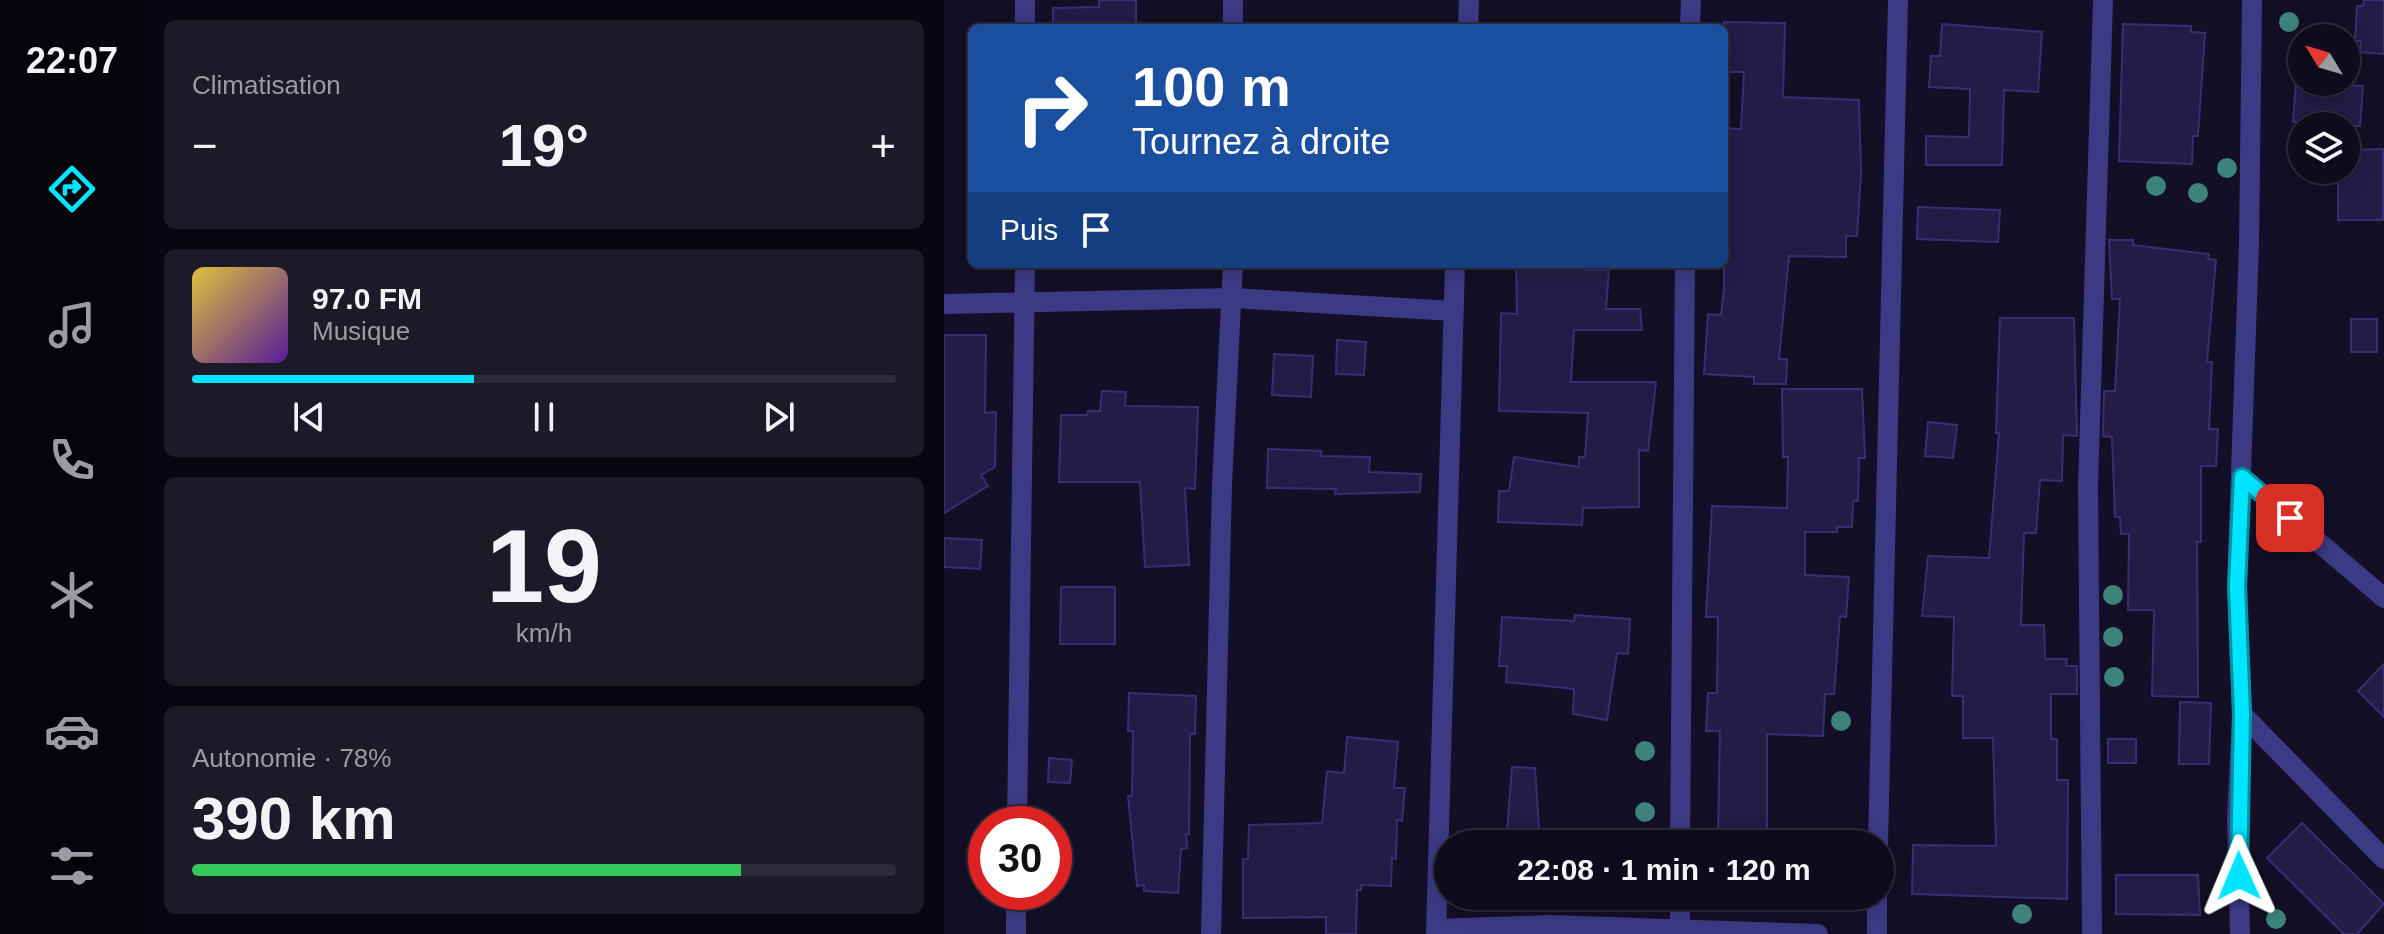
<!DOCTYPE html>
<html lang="fr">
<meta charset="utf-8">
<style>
body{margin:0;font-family:Arial,sans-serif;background:#1c1929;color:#f1f3f6;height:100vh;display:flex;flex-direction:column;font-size:30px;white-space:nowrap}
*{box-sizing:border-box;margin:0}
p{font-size:26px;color:#9b9ba3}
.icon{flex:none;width:44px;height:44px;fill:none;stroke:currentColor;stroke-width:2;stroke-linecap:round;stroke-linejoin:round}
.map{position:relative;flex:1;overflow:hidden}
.side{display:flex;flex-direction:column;gap:20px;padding:20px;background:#08060f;width:800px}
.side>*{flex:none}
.hud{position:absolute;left:24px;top:24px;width:760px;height:244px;border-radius:12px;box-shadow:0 4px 20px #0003,0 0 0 2px #2e2b3b;background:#1a4fa0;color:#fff;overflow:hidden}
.needle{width:52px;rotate:308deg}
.tools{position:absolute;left:1344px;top:24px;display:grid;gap:16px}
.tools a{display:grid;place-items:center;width:72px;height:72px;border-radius:50%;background:#0e0b1c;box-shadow:0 4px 20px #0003,0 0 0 2px #2e2b3b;font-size:40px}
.speed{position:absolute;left:24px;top:806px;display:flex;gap:16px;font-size:40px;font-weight:700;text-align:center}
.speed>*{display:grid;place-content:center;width:104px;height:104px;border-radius:50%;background:#0e0b1c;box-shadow:0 4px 20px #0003,0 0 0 2px #2e2b3b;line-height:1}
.speed .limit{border:12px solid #d22;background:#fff;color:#111}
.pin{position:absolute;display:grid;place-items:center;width:68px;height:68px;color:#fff;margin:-34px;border-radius:16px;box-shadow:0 4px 12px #0006}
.me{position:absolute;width:88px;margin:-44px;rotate:359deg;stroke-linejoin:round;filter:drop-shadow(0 0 6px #0008)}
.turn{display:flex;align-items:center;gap:28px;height:168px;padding:0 32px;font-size:36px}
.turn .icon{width:104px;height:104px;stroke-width:2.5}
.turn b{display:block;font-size:56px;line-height:68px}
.then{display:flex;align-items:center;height:76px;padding:0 32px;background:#0003;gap:16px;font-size:30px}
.big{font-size:60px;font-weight:600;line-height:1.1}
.side .card{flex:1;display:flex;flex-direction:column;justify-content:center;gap:12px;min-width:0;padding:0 28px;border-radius:12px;background:#1c1929}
.side .dial{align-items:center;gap:0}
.dial b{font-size:104px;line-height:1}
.song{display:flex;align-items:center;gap:24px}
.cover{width:96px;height:96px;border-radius:12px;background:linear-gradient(135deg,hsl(50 70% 55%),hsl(270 70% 35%))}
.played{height:8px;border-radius:4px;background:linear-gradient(90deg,#00e5ff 40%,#2e2b3b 40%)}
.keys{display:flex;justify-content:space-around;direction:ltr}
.heat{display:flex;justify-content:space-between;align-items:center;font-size:44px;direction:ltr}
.charge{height:12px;border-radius:6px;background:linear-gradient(90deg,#34c759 78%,#2e2b3b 0)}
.trip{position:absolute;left:490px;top:830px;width:460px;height:80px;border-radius:40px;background:#0e0b1c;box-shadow:0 4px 20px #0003,0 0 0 2px #2e2b3b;font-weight:600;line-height:80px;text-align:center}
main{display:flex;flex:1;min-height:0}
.tabs{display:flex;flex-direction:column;width:144px;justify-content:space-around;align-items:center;background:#06040b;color:#9b9ba3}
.tabs .icon{width:56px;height:56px}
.tabs .selected{color:#00e5ff}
.tabs b{font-size:36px;color:#f1f3f6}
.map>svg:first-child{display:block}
</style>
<main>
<nav class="tabs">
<b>22:07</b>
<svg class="icon selected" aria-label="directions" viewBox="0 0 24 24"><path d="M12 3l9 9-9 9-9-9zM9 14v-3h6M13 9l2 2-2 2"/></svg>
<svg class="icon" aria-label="music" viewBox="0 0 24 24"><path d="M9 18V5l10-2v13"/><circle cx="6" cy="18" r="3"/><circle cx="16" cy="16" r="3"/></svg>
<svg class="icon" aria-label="phone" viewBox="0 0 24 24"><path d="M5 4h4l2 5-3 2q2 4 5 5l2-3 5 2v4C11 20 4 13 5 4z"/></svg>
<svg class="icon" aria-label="climate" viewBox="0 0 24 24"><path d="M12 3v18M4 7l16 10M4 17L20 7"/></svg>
<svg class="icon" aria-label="car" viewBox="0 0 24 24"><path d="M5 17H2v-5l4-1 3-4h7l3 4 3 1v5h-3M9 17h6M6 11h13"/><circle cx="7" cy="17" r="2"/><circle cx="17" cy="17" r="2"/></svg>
<svg class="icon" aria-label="filters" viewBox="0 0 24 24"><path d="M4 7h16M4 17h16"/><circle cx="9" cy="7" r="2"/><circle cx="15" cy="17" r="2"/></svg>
</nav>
<section class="side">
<div class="card"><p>Climatisation</p>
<div class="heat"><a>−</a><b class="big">19°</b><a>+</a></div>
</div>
<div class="card">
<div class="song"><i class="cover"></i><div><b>97.0 FM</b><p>Musique</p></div></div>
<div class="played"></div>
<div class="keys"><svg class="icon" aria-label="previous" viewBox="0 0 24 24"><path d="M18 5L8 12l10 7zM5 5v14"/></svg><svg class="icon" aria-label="pause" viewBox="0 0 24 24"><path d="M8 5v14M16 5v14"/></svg><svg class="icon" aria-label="next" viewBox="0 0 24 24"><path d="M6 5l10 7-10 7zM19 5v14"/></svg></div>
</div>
<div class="card dial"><b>19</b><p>km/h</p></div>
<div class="card"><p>Autonomie · 78%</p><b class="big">390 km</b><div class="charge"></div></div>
</section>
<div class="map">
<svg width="1440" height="934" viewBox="0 0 1440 934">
<rect width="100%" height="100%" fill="#130f26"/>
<path fill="#241b47" stroke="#3b2d73" stroke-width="2" d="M 155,0 L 192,0 L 192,28 L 109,28 L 109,8 L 155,7 Z
M 1420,0 L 1440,0 L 1440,54 L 1416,52 L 1417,41 L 1411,41 L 1413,6 L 1419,6 Z
M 780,22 L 841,23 L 839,97 L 915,100 L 917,173 L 913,236 L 902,236 L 902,257 L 845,256 L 835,359 L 843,359 L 842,384 L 810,384 L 810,377 L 760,374 L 764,314 L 777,315 L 780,289 L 780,128 L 797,129 L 800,72 L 780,72 Z
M 998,24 L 1098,32 L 1094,92 L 1060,90 L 1058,165 L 982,165 L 982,136 L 1025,137 L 1026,89 L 985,87 L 987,56 L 996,56 Z
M 1179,24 L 1247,26 L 1247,32 L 1261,33 L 1254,136 L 1249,136 L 1248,164 L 1175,161 Z
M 1352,82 L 1419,86 L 1416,126 L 1358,126 L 1358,123 L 1349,122 Z
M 1439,149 L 1439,220 L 1394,220 L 1394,170 L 1402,170 L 1402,150 Z
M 974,207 L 1056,210 L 1054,242 L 973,239 Z
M 1165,240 L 1189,240 L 1189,245 L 1265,254 L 1264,259 L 1272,260 L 1263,362 L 1268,362 L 1265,429 L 1274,429 L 1272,466 L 1257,466 L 1257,542 L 1253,542 L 1254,697 L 1208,696 L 1210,610 L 1184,610 L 1185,534 L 1177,534 L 1176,517 L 1171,517 L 1168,437 L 1159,436 L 1160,391 L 1171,391 L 1176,299 L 1168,299 Z
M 572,264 L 640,264 L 640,270 L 665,270 L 662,309 L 696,309 L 698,330 L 630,330 L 627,382 L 712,382 L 704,451 L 695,450 L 695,507 L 639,508 L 638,525 L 554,522 L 555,491 L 565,491 L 570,457 L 635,467 L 635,457 L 641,457 L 644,413 L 555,411 L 557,313 L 573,314 Z
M 1056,318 L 1130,318 L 1133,436 L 1119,435 L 1118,481 L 1096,480 L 1092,533 L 1080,533 L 1077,625 L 1100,625 L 1101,659 L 1123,659 L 1122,666 L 1133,666 L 1133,694 L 1107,694 L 1107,739 L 1113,739 L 1113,780 L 1124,780 L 1123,899 L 968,894 L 969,845 L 1052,846 L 1049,738 L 1019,738 L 1019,696 L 1008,696 L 1010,617 L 978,616 L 984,556 L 1045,558 L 1055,433 L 1052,433 Z
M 1407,319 L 1433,319 L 1433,352 L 1407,352 Z
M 0,335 L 42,335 L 41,413 L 52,412 L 51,467 L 37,475 L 44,486 L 0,513 Z
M 393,340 L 422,342 L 420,375 L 392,374 Z
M 330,354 L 369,356 L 367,397 L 328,395 Z
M 838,389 L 918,389 L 921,458 L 915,458 L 914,501 L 909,501 L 908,527 L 893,527 L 893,532 L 861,532 L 861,575 L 905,577 L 902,617 L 896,616 L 890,694 L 881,694 L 879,736 L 823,734 L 823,836 L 774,835 L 776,731 L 762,731 L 764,693 L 773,693 L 774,617 L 762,617 L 768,506 L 843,508 L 844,457 L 839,457 Z
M 158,391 L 182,392 L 181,406 L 254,407 L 251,489 L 241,488 L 245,565 L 201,567 L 196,482 L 115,482 L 117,415 L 143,415 L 144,411 L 156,411 Z
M 984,422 L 1013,425 L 1009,458 L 981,456 Z
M 324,449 L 377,451 L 377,456 L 426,457 L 425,472 L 477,474 L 476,492 L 391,494 L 392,489 L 323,488 Z
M 0,538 L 38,540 L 36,569 L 0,567 Z
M 117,587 L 171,587 L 171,644 L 116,644 Z
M 631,615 L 686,619 L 684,654 L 673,653 L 663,720 L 629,714 L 630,689 L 562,682 L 563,666 L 555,666 L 558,617 L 630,621 Z
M 1440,664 L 1440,717 L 1414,691 Z
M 185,693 L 252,696 L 251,734 L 246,734 L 245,834 L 242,834 L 243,848 L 237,849 L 234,893 L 200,891 L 200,885 L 193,886 L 184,796 L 188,796 L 189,731 L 184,731 Z
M 1236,702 L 1267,703 L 1265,764 L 1235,764 Z
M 403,737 L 454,742 L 450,788 L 461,788 L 458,821 L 453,820 L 452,859 L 448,858 L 447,886 L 417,885 L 417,890 L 413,890 L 412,934 L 382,934 L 382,917 L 299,918 L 299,859 L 304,859 L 305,825 L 378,823 L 383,771 L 400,773 Z
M 1164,739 L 1192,739 L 1192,763 L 1164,763 Z
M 105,758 L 128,760 L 126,783 L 104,782 Z
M 568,767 L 591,768 L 596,844 L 562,844 Z
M 1358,823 L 1440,904 L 1413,934 L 1400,934 L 1323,858 Z
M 1172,875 L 1254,875 L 1256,915 L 1172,914 Z"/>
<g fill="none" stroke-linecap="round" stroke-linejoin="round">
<path stroke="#3d3a85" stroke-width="20" d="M 289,0 L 289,28
M 81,28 L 81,0
M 524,28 L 525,0
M 746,28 L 747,0
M 0,304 L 289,298 L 509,311
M 1298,477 L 1440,598
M 1298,714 L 1440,859
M 73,824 L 81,264
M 736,844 L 741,264
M 934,844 L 954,0
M 492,929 L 605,925 L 874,934
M 72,934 L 72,892
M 267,934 L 278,484 L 289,264
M 492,934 L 511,264
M 736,934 L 736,896
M 933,934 L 933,896
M 1148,934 L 1144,487 L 1159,0
M 1296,934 L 1293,818 L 1298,714 L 1293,586 L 1305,244 L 1308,0"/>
</g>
<g fill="#3d827b">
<circle cx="1345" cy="22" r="10"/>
<circle cx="1283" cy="168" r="10"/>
<circle cx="1212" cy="186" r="10"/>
<circle cx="1254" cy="193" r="10"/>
<circle cx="1169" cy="595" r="10"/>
<circle cx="1169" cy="637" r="10"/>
<circle cx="1170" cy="677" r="10"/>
<circle cx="897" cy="721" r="10"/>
<circle cx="701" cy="751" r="10"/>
<circle cx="701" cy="812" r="10"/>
<circle cx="1078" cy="914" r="10"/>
<circle cx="1332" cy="919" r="10"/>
</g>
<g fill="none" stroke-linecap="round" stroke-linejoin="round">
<g stroke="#0095a6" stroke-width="20">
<path id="route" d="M 1295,876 L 1298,714 L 1293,586 L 1298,477 L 1346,518"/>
</g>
<use href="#route" stroke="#00e5ff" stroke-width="14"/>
</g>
</svg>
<div class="tools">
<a><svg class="needle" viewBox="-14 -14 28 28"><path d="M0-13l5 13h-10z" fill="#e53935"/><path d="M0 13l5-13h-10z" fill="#9b9ba3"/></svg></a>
<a><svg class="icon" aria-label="layers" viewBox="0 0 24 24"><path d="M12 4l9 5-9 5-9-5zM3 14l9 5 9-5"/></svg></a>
</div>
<div class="speed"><div class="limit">30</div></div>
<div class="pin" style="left:1346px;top:518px;background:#d93025"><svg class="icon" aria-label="arrive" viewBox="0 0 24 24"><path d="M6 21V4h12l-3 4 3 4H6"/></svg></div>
<svg class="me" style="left:1295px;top:876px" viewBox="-20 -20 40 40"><path d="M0-17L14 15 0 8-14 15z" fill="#00e5ff" stroke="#fff" stroke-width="4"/></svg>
<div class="trip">22:08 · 1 min · 120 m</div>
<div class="hud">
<div class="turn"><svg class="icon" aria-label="right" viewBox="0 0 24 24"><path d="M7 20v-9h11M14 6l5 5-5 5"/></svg><div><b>100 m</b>Tournez à droite</div></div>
<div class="then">Puis<svg class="icon" aria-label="arrive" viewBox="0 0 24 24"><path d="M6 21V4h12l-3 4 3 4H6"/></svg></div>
</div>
</div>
</main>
